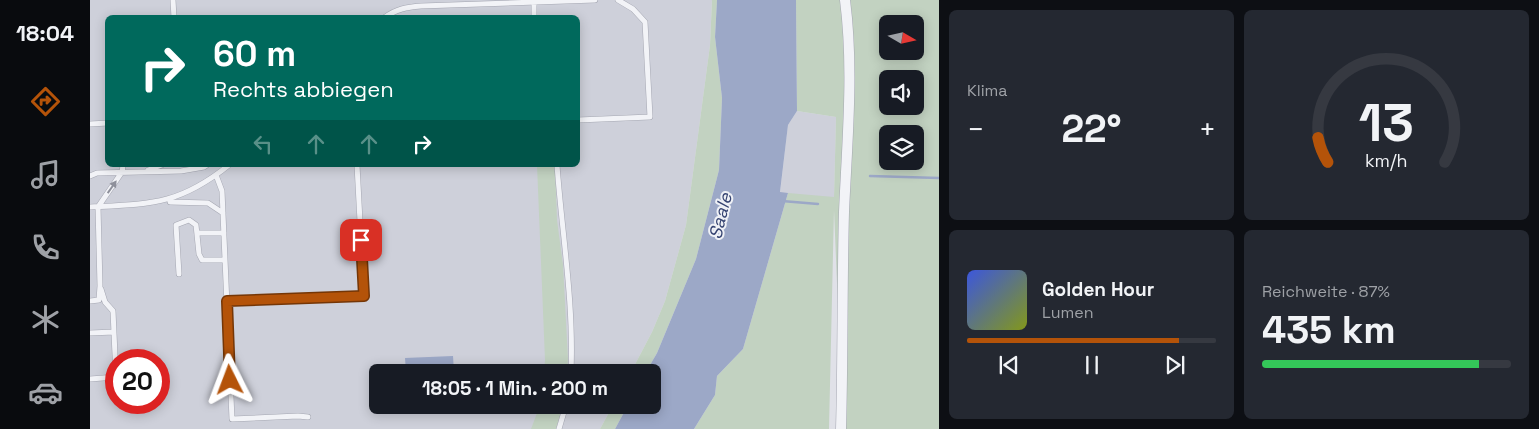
<!DOCTYPE html>
<html lang="de">
<meta charset="utf-8">
<style>
body{margin:0;font-family:"Space Grotesk",sans-serif;background:#242831;color:#f1f3f6;height:100vh;display:flex;flex-direction:column;font-size:19px;white-space:nowrap}
*{box-sizing:border-box;margin:0}
p{font-size:16px;color:#9ea1a6}
.icon{flex:none;width:28px;height:28px;fill:none;stroke:currentColor;stroke-width:2;stroke-linecap:round;stroke-linejoin:round}
.map{position:relative;flex:1;overflow:hidden}
.panel{display:flex;flex-direction:column;gap:10px;padding:10px;background:#0d0f14;width:600px}
.panel>*{flex:none}
.guide{position:absolute;left:15px;top:15px;width:475px;height:152px;border-radius:8px;box-shadow:0 2px 12px #0003;background:#00695c;color:#fff;overflow:hidden}
.needle{width:32px;rotate:99deg}
.tools{position:absolute;left:789px;top:15px;display:grid;gap:10px}
.tools a{display:grid;place-items:center;width:45px;height:45px;border-radius:8px;background:#171b24;box-shadow:0 2px 12px #0003;font-size:25px}
.speed{position:absolute;left:15px;top:349px;display:flex;gap:10px;font-size:25px;font-weight:700;text-align:center}
.speed>*{display:grid;place-content:center;width:65px;height:65px;border-radius:50%;background:#171b24;box-shadow:0 2px 12px #0003;line-height:1}
.speed .limit{border:8px solid #d22;background:#fff;color:#111}
.pin{position:absolute;display:grid;place-items:center;width:42px;height:42px;color:#fff;margin:-21px;border-radius:10px;box-shadow:0 2px 8px #0006}
.me{position:absolute;width:55px;margin:-28px;rotate:357deg;stroke-linejoin:round;filter:drop-shadow(0 0 4px #0008)}
.turn{display:flex;align-items:center;gap:18px;height:105px;padding:0 25px;font-size:22px}
.turn .icon{width:65px;height:65px;stroke-width:2.5}
.turn b{display:block;font-size:35px;line-height:42px}
.lanes{display:flex;align-items:center;height:48px;padding:0 25px;background:#0003;justify-content:center;gap:25px;direction:ltr}
.lanes .off{opacity:.35}
.big{font-size:38px;font-weight:700;line-height:1.1}
.panel .card{flex:1;display:flex;flex-direction:column;justify-content:center;gap:8px;min-width:0;padding:0 18px;border-radius:8px;background:#242831}
.panel .dial{align-items:center;gap:0}
.dial svg{height:130px;overflow:visible;fill:none;stroke:#363941;stroke-width:7;stroke-linecap:round;text-anchor:middle}
.dial text{fill:#f1f3f6;stroke:none}
.song{display:flex;align-items:center;gap:15px}
.cover{width:60px;height:60px;border-radius:8px;background:linear-gradient(135deg,hsl(230 70% 55%),hsl(70 70% 35%))}
.played{height:5px;border-radius:2px;background:linear-gradient(90deg,#b45309 85%,#363941 85%)}
.keys{display:flex;justify-content:space-around;direction:ltr}
.heat{display:flex;justify-content:space-between;align-items:center;font-size:28px;direction:ltr}
.charge{height:8px;border-radius:4px;background:linear-gradient(90deg,#34c759 87%,#363941 0)}
.panel .tiles{flex:1;display:grid;gap:10px;grid-template-columns:repeat(2,1fr)}
.trip{position:absolute;left:279px;top:364px;width:292px;height:50px;border-radius:8px;background:#171b24;box-shadow:0 2px 12px #0003;font-weight:700;line-height:50px;text-align:center}
main{display:flex;flex:1;min-height:0}
.dock{display:flex;flex-direction:column;width:90px;justify-content:space-around;align-items:center;background:#090b0e;color:#9ea1a6}
.dock .icon{width:35px;height:35px}
.dock .selected{color:#b45309}
.dock b{font-size:22px;color:#f1f3f6}
.map>svg:first-child{display:block}
</style>
<main>
<nav class="dock">
<b>18:04</b>
<svg class="icon selected" aria-label="directions" viewBox="0 0 24 24"><path d="M12 3l9 9-9 9-9-9zM9 14v-3h6M13 9l2 2-2 2"/></svg>
<svg class="icon" aria-label="music" viewBox="0 0 24 24"><path d="M9 18V5l10-2v13"/><circle cx="6" cy="18" r="3"/><circle cx="16" cy="16" r="3"/></svg>
<svg class="icon" aria-label="phone" viewBox="0 0 24 24"><path d="M5 4h4l2 5-3 2q2 4 5 5l2-3 5 2v4C11 20 4 13 5 4z"/></svg>
<svg class="icon" aria-label="climate" viewBox="0 0 24 24"><path d="M12 3v18M4 7l16 10M4 17L20 7"/></svg>
<svg class="icon" aria-label="car" viewBox="0 0 24 24"><path d="M5 17H2v-5l4-1 3-4h7l3 4 3 1v5h-3M9 17h6M6 11h13"/><circle cx="7" cy="17" r="2"/><circle cx="17" cy="17" r="2"/></svg>
</nav>
<div class="map">
<svg width="849" height="429" viewBox="0 0 849 429">
<rect width="100%" height="100%" fill="#e0e1e8"/>
<path fill="#ced0da" fill-rule="evenodd" d="M 0,0 L 622,0 L 620,45 L 596,225 L 575,301 L 562,332 L 541,372 L 288,372 L 288,405 L 523,405 L 510,429 L 0,429 ZM 18,18 L 488,18 L 488,165 L 18,165 ZM 26,360 L 69,360 L 69,402 L 26,402 Z
M 707,111 L 746,117 L 744,198 L 690,193 L 698,125 Z"/>
<path fill="#c2d2c1" fill-rule="evenodd" d="M 622,0 L 627,0 L 625,37 L 632,98 L 629,170 L 606,259 L 567,353 L 556,372 L 541,372 L 562,332 L 575,301 L 596,225 L 620,45 Z
M 706,0 L 849,0 L 849,429 L 753,429 L 744,210 L 739,429 L 604,429 L 625,395 L 627,376 L 653,349 L 698,193 L 744,197 L 746,117 L 707,111 ZM 798,24 L 825,24 L 825,51 L 798,51 ZM 798,79 L 825,79 L 825,106 L 798,106 ZM 798,134 L 825,134 L 825,161 L 798,161 Z
M 447,165 L 465,165 L 467,220 L 473,265 L 478,359 L 477,372 L 454,372 L 455,360 Z
M 450,405 L 473,405 L 466,429 L 441,429 Z
M 523,405 L 538,405 L 525,429 L 510,429 Z"/>
<path fill="#9ca8c7" d="M 627,0 L 706,0 L 707,111 L 698,125 L 690,192 L 698,193 L 653,349 L 627,376 L 625,395 L 604,429 L 525,429 L 538,405 L 562,405 L 562,372 L 556,372 L 567,353 L 606,259 L 629,170 L 632,98 L 625,37 Z
M 363,356 L 364,372 L 316,372 L 315,358 Z"/>
<g fill="none" stroke-linecap="round" stroke-linejoin="round">
<path stroke="#9ca8c7" stroke-width="2.5" d="M 780,176 L 849,178
M 692,201 L 728,204"/>
<g stroke="#a5a7b2" stroke-width="6">
<path id="lane" d="M 83,0 L 84,18
M 444,2 L 444,18
M 294,18 C 306,9 317,7 331,6 L 505,0
M 488,120 L 560,117 L 555,22 L 543,9 L 528,0
M 0,124 L 18,123
M 467,165 C 472,234 484,303 481,372
M 58,170 L 72,165
M 126,175 L 132,191 L 142,419 L 208,416 L 218,417
M 0,176 L 7,173 L 91,171 L 114,167 L 117,165
M 80,202 L 118,203 L 133,213
M 0,207 C 61,204 89,205 139,165
M 108,233 L 134,233
M 89,274 L 86,225 L 99,220 L 106,225 L 109,254 L 112,260 L 135,260
M 0,301 L 9,300 L 10,286 L 8,207 L 32,172 L 33,165
M 137,301 L 274,296 L 267,165
M 0,333 L 24,332
M 0,379 L 26,377 L 23,311 L 15,302 L 11,289
M 469,429 L 476,405"/>
</g>
<g stroke="#a5a7b2" stroke-width="11">
<path id="street" d="M 751,429 C 753,357 752,285 754,212 C 757,143 764,69 755,0"/>
</g>
<use href="#lane" stroke="#f2f3f7" stroke-width="5"/>
<use href="#street" stroke="#f2f3f7" stroke-width="10"/>
</g>
<defs><path id="oneway-solid" d="M-6-.8H1V-3.2L6.5 0L1 3.2V.8H-6Z" transform="scale(1.25)"/></defs>
<use fill="#8e909b" href="#oneway-solid" transform="translate(22 187) rotate(-55)"/>
<g fill="none" stroke-linecap="round" stroke-linejoin="round">
<g stroke="#753606" stroke-width="12">
<path id="route" d="M 140,380 L 137,301 L 274,296 L 271,240"/>
</g>
<use href="#route" stroke="#b45309" stroke-width="9"/>
</g>
<g text-anchor="middle" dominant-baseline="central" stroke-width="4" stroke-linejoin="round" paint-order="stroke">
<g font-size="18" font-style="italic" fill="#354371" stroke="#eff1f6">
<text transform="translate(630 216) rotate(-76)">Saale</text>
</g>
</g>
</svg>
<div class="tools">
<a><svg class="needle" viewBox="-14 -14 28 28"><path d="M0-13l5 13h-10z" fill="#e53935"/><path d="M0 13l5-13h-10z" fill="#9ea1a6"/></svg></a>
<a><svg class="icon" aria-label="sound" viewBox="0 0 24 24"><path d="M4 9h4l5-4v14l-5-4H4zM17 9q2 3 0 6"/></svg></a>
<a><svg class="icon" aria-label="layers" viewBox="0 0 24 24"><path d="M12 4l9 5-9 5-9-5zM3 14l9 5 9-5"/></svg></a>
</div>
<div class="speed"><div class="limit">20</div></div>
<div class="pin" style="left:271px;top:240px;background:#d93025"><svg class="icon" aria-label="arrive" viewBox="0 0 24 24"><path d="M6 21V4h12l-3 4 3 4H6"/></svg></div>
<svg class="me" style="left:140px;top:380px" viewBox="-20 -20 40 40"><path d="M0-17L14 15 0 8-14 15z" fill="#b45309" stroke="#fff" stroke-width="4"/></svg>
<div class="trip">18:05 · 1 Min. · 200 m</div>
<div class="guide">
<div class="turn"><svg class="icon" aria-label="right" viewBox="0 0 24 24"><path d="M7 20v-9h11M14 6l5 5-5 5"/></svg><div><b>60 m</b>Rechts abbiegen</div></div>
<div class="lanes"><svg class="icon off" aria-label="left" viewBox="0 0 24 24"><path d="M17 20v-9H6M10 6l-5 5 5 5"/></svg><svg class="icon off" aria-label="ahead" viewBox="0 0 24 24"><path d="M12 20V5M6 11l6-6 6 6"/></svg><svg class="icon off" aria-label="ahead" viewBox="0 0 24 24"><path d="M12 20V5M6 11l6-6 6 6"/></svg><svg class="icon" aria-label="right" viewBox="0 0 24 24"><path d="M7 20v-9h11M14 6l5 5-5 5"/></svg></div>
</div>
</div>
<section class="panel">
<div class="tiles">
<div class="card"><p>Klima</p>
<div class="heat"><a>−</a><b class="big">22°</b><a>+</a></div>
</div>
<div class="card dial"><svg viewBox="0 0 100 80">
<path d="M14 69A42 42 0 1 1 86 69"/>
<path d="M14 69A42 42 0 0 1 8 54" stroke="#b45309"/>
<text x="50" y="56" font-size="32" font-weight="700">13</text>
<text x="50" y="72" font-size="11">km/h</text>
</svg></div>
<div class="card">
<div class="song"><i class="cover"></i><div><b>Golden Hour</b><p>Lumen</p></div></div>
<div class="played"></div>
<div class="keys"><svg class="icon" aria-label="previous" viewBox="0 0 24 24"><path d="M18 5L8 12l10 7zM5 5v14"/></svg><svg class="icon" aria-label="pause" viewBox="0 0 24 24"><path d="M8 5v14M16 5v14"/></svg><svg class="icon" aria-label="next" viewBox="0 0 24 24"><path d="M6 5l10 7-10 7zM19 5v14"/></svg></div>
</div>
<div class="card"><p>Reichweite · 87%</p><b class="big">435 km</b><div class="charge"></div></div>
</div>
</section>
</main>
